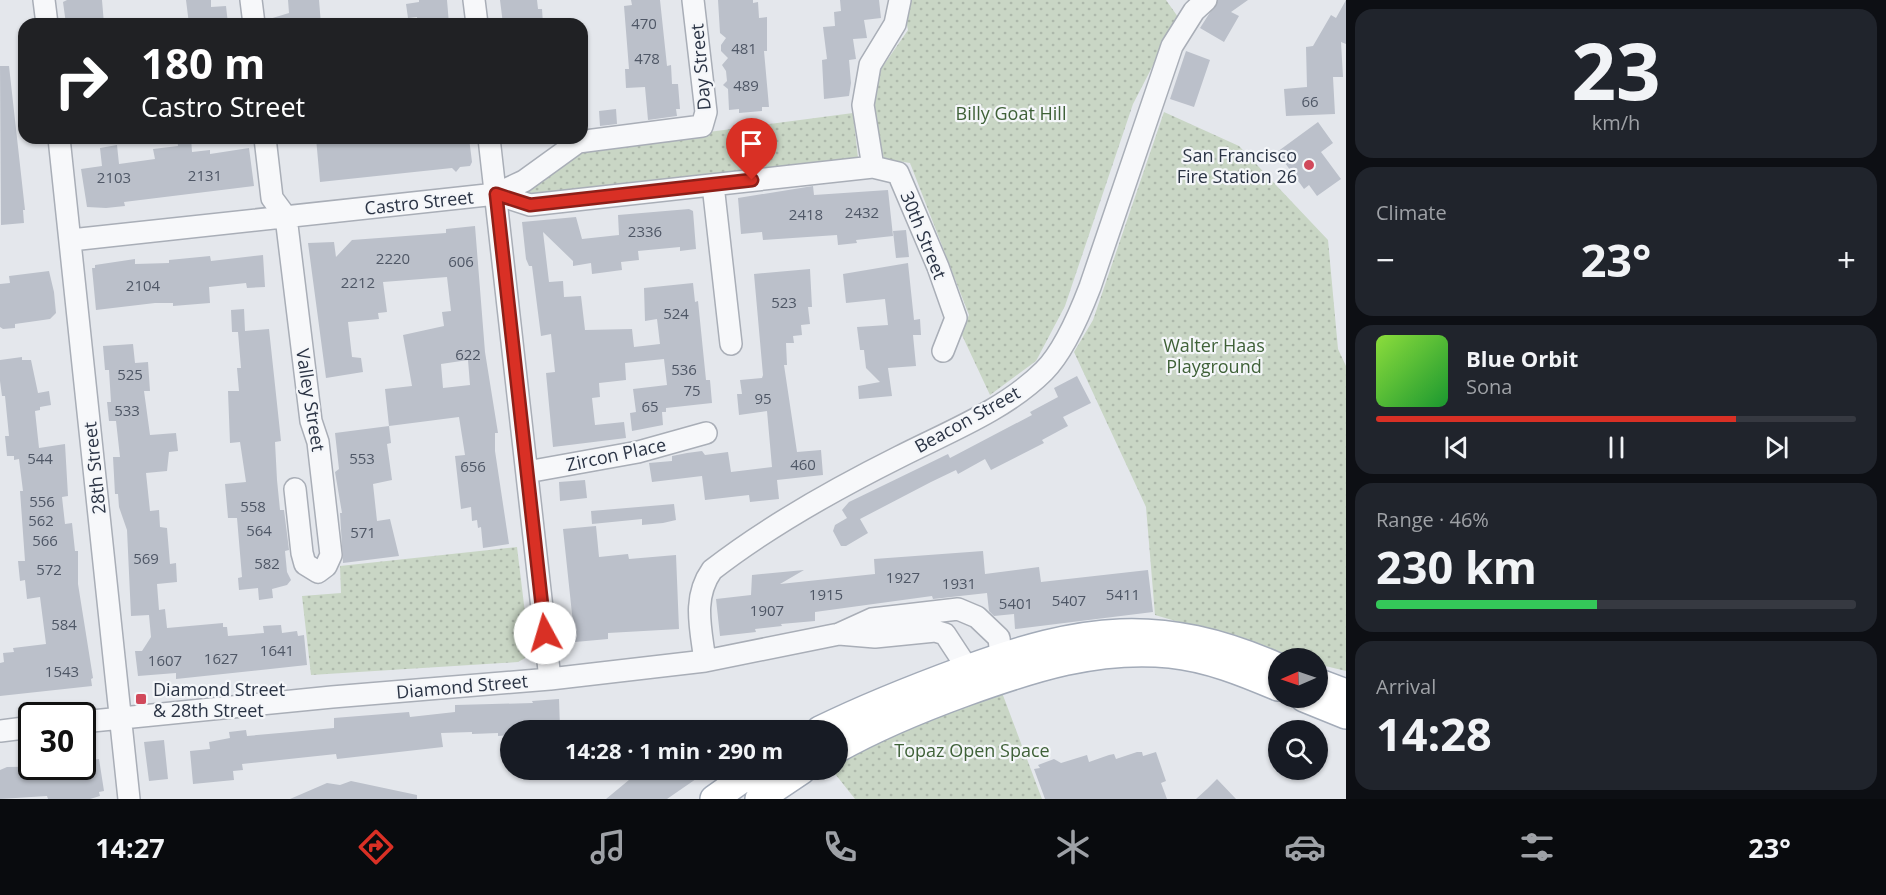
<!DOCTYPE html>
<meta charset="utf-8">
<style>
body{margin:0;font-family:"Open Sans",sans-serif;background:#20242c;color:#f1f3f6;height:100vh;display:flex;flex-direction:column;font-size:22px;white-space:nowrap}
*{box-sizing:border-box;margin:0}
p{font-size:20px;color:#9ea1a6}
.icon{flex:none;width:33px;height:33px;fill:none;stroke:currentColor;stroke-width:2;stroke-linecap:round;stroke-linejoin:round}
.map{position:relative;flex:1;overflow:hidden}
.sheet{display:flex;flex-direction:column;gap:9px;padding:9px;background:#0d0f14;width:540px}
.sheet>*{flex:none}
.banner{position:absolute;left:18px;top:18px;width:570px;height:126px;border-radius:18px;box-shadow:0 2px 4px #0004;background:#202124;color:#fff;overflow:hidden}
.needle{width:39px;rotate:268deg}
.controls{position:absolute;left:1268px;top:648px;display:grid;gap:12px}
.controls a{display:grid;place-items:center;width:60px;height:60px;border-radius:50%;background:#171b24;box-shadow:0 2px 4px #0004;font-size:30px}
.speed{position:absolute;left:18px;top:702px;display:flex;gap:12px;font-size:30px;font-weight:700;text-align:center}
.speed>*{display:grid;place-content:center;width:78px;height:78px;border-radius:50%;background:#171b24;box-shadow:0 2px 4px #0004;line-height:1}
.speed .limit{border:3px solid #111;border-radius:9px;background:#fff;color:#111}
.pin{position:absolute;display:grid;place-items:center;width:51px;height:51px;color:#fff;margin:-62px -26px;border-radius:50% 50% 50% 0;rotate:-45deg;box-shadow:0 0 6px #0007}
.pin .icon{rotate:45deg}
.me{position:absolute;width:66px;margin:-33px;rotate:354deg;stroke-linejoin:round;filter:drop-shadow(0 0 4px #0008)}
.turn{display:flex;align-items:center;gap:21px;height:126px;padding:0 24px;font-size:27px}
.turn .icon{width:78px;height:78px;stroke-width:2.5}
.turn b{display:block;font-size:42px;line-height:51px}
.big{font-size:45px;font-weight:700;line-height:1.1}
.sheet .card{flex:1;display:flex;flex-direction:column;justify-content:center;gap:9px;min-width:0;padding:0 21px;border-radius:18px;background:#20242c}
.sheet .dial{align-items:center;gap:0}
.dial b{font-size:78px;line-height:1}
.song{display:flex;align-items:center;gap:18px}
.cover{width:72px;height:72px;border-radius:9px;background:linear-gradient(135deg,hsl(90 70% 55%),hsl(130 70% 35%))}
.played{height:6px;border-radius:3px;background:linear-gradient(90deg,#d93025 75%,#363941 75%)}
.keys{display:flex;justify-content:space-around;direction:ltr}
.heat{display:flex;justify-content:space-between;align-items:center;font-size:33px;direction:ltr}
.charge{height:9px;border-radius:4px;background:linear-gradient(90deg,#34c759 46%,#363941 0)}
.trip{position:absolute;left:500px;top:720px;width:348px;height:60px;border-radius:30px;background:#171b24;box-shadow:0 2px 4px #0004;font-weight:700;line-height:60px;text-align:center}
.dock{display:flex;height:96px;justify-content:space-around;align-items:center;background:#090b0e;color:#9ea1a6}
.dock .icon{width:42px;height:42px}
.dock .on{color:#d93025}
.dock b{font-size:27px;color:#f1f3f6}
main{display:flex;flex:1;min-height:0}
.map>svg:first-child{display:block}
</style>
<main>
<div class="map">
<svg width="1346" height="799" viewBox="0 0 1346 799">
<defs>
<pattern id="park-dots" width="8" height="8" patternUnits="userSpaceOnUse" patternTransform="scale(1.5)"><rect width="8" height="8" fill="#c9d6c5"/><path d="M2 2h.1M6 6h.1" fill="none" stroke="#adb8ab" stroke-width="1.8" stroke-linecap="round"/></pattern>
</defs>
<rect width="100%" height="100%" fill="#e4e7ec"/>
<path fill="url(#park-dots)" d="M 902,0 L 1166,0 L 1178,17 L 1133,104 L 1065,306 L 1036,361 L 990,395 L 961,333 L 969,315 L 910,163 L 884,159 L 873,108 L 881,69 L 908,30 Z
M 1164,112 L 1239,146 L 1328,240 L 1338,349 L 1346,366 L 1346,671 L 1317,664 L 1317,658 L 1302,658 L 1155,615 L 1146,507 L 1074,352 L 1093,320 Z
M 853,113 L 858,158 L 541,197 L 520,190 L 579,149 Z
M 517,547 L 529,646 L 527,657 L 518,662 L 311,675 L 302,596 L 341,593 L 340,566 Z
M 1001,690 L 1042,799 L 855,799 L 832,770 L 837,770 L 837,760 L 937,711 Z"/>
<path fill="#bbc0ca" fill-rule="evenodd" d="M 67,0 L 102,0 L 104,24 L 66,24 L 63,2 Z
M 186,0 L 211,0 L 211,7 L 226,6 L 228,24 L 189,24 Z
M 288,0 L 319,0 L 321,24 L 267,24 L 266,20 L 289,13 Z
M 419,0 L 447,0 L 449,24 L 418,24 L 417,17 L 408,18 L 406,4 L 419,2 Z
M 500,0 L 537,0 L 538,9 L 542,9 L 543,24 L 503,24 Z
M 631,0 L 660,0 L 667,66 L 671,65 L 672,84 L 678,84 L 680,109 L 676,109 L 677,116 L 648,120 L 645,87 L 626,88 L 625,69 L 629,69 L 624,6 L 632,5 Z
M 718,0 L 753,0 L 753,3 L 758,2 L 759,18 L 767,17 L 767,51 L 764,51 L 769,107 L 762,107 L 762,111 L 739,113 L 739,109 L 729,110 L 728,89 L 723,85 L 727,81 L 726,71 L 722,65 L 728,58 L 721,51 L 721,45 L 726,38 L 720,33 Z
M 840,0 L 879,0 L 881,18 L 864,20 L 867,38 L 853,39 L 856,59 L 849,60 L 851,83 L 849,96 L 824,99 L 822,60 L 827,59 L 823,27 L 835,26 L 834,12 L 841,11 Z
M 1218,0 L 1248,0 L 1231,12 L 1239,16 L 1224,42 L 1200,28 Z
M 1346,0 L 1346,44 L 1341,42 L 1343,77 L 1333,77 L 1335,114 L 1286,116 L 1284,89 L 1307,87 L 1306,47 L 1313,46 L 1331,15 L 1336,18 Z
M 1186,51 L 1210,60 L 1194,107 L 1170,99 Z
M 0,66 L 9,66 L 25,210 L 23,210 L 24,223 L 1,225 Z
M 616,109 L 617,124 L 600,126 L 599,111 Z
M 1318,122 L 1333,143 L 1321,152 L 1341,179 L 1317,196 L 1309,185 L 1304,189 L 1277,152 Z
M 177,138 L 191,138 L 192,152 L 210,150 L 210,154 L 249,148 L 254,186 L 124,202 L 125,206 L 106,208 L 87,207 L 81,169 L 102,166 L 100,148 L 117,145 L 119,164 L 155,159 L 153,149 L 178,146 Z
M 316,138 L 391,138 L 391,142 L 431,138 L 469,138 L 472,162 L 470,166 L 460,167 L 456,172 L 452,168 L 320,182 Z
M 813,186 L 814,195 L 888,190 L 893,236 L 856,240 L 857,243 L 838,245 L 837,235 L 763,240 L 762,232 L 741,234 L 738,198 Z
M 689,209 L 693,211 L 696,249 L 680,251 L 680,247 L 638,251 L 639,260 L 621,262 L 622,270 L 592,274 L 591,263 L 573,266 L 573,261 L 543,232 L 549,282 L 563,281 L 564,297 L 581,296 L 585,330 L 632,329 L 634,347 L 660,344 L 657,319 L 645,321 L 644,288 L 693,283 L 695,302 L 698,301 L 706,380 L 710,380 L 712,403 L 666,408 L 666,412 L 662,412 L 663,425 L 632,431 L 630,413 L 636,412 L 633,389 L 667,385 L 664,359 L 625,363 L 626,380 L 599,383 L 600,397 L 592,398 L 595,425 L 624,422 L 626,438 L 553,447 L 546,373 L 555,372 L 551,334 L 541,336 L 532,266 L 529,266 L 526,259 L 522,222 L 576,217 L 582,239 L 619,235 L 618,215 Z
M 475,226 L 485,352 L 498,433 L 495,433 L 495,451 L 509,544 L 483,548 L 481,527 L 478,528 L 477,520 L 472,521 L 471,507 L 461,509 L 455,456 L 465,455 L 459,417 L 389,426 L 385,389 L 412,386 L 403,335 L 444,326 L 442,312 L 451,311 L 447,277 L 383,282 L 387,312 L 378,313 L 379,319 L 348,322 L 352,357 L 361,358 L 363,372 L 326,378 L 308,243 L 334,242 L 336,257 L 352,240 L 446,233 L 446,229 ZM 468,360 L 470,385 L 443,388 L 441,364 Z
M 906,230 L 909,257 L 896,258 L 893,231 Z
M 263,255 L 265,287 L 247,288 L 246,283 L 209,287 L 210,303 L 173,306 L 173,303 L 155,303 L 96,310 L 92,268 L 95,268 L 95,265 L 135,259 L 135,264 L 169,263 L 169,260 L 210,256 L 211,261 Z
M 908,263 L 914,320 L 920,319 L 921,335 L 913,335 L 916,366 L 888,368 L 892,396 L 859,399 L 858,386 L 880,382 L 866,368 L 864,350 L 860,350 L 857,327 L 888,325 L 885,299 L 846,303 L 843,274 Z
M 810,269 L 812,307 L 808,307 L 810,324 L 801,325 L 802,335 L 793,336 L 794,343 L 786,343 L 787,365 L 784,365 L 797,452 L 821,450 L 823,475 L 777,480 L 779,499 L 750,502 L 749,495 L 705,500 L 702,476 L 652,482 L 649,463 L 672,461 L 672,456 L 687,453 L 702,451 L 705,455 L 728,452 L 731,472 L 772,467 L 767,411 L 739,415 L 737,394 L 742,394 L 740,380 L 762,378 L 763,375 L 754,274 Z
M 49,271 L 54,292 L 56,313 L 50,319 L 15,324 L 15,328 L 3,329 L 0,327 L 0,284 L 10,283 L 9,276 Z
M 244,309 L 245,331 L 269,329 L 281,441 L 275,442 L 277,480 L 280,510 L 284,510 L 289,550 L 285,551 L 287,572 L 291,580 L 287,585 L 272,589 L 273,598 L 259,600 L 258,588 L 239,590 L 238,578 L 242,577 L 237,518 L 228,518 L 225,484 L 246,482 L 240,442 L 230,443 L 228,391 L 239,391 L 237,368 L 241,368 L 238,332 L 232,332 L 231,310 Z
M 133,344 L 135,363 L 148,362 L 150,391 L 144,391 L 150,435 L 176,433 L 178,451 L 169,452 L 167,471 L 146,473 L 150,511 L 159,510 L 160,527 L 167,528 L 170,564 L 176,563 L 177,582 L 157,584 L 159,610 L 165,609 L 167,628 L 223,623 L 223,627 L 227,627 L 228,636 L 264,633 L 263,626 L 281,625 L 282,633 L 297,631 L 298,636 L 304,635 L 307,665 L 176,679 L 176,673 L 138,676 L 135,651 L 142,651 L 151,637 L 149,615 L 131,616 L 127,530 L 119,507 L 118,494 L 115,494 L 113,457 L 120,457 L 116,421 L 109,421 L 107,402 L 111,402 L 109,370 L 105,370 L 103,346 Z
M 22,357 L 22,360 L 31,360 L 38,393 L 49,391 L 51,405 L 40,407 L 40,410 L 35,411 L 39,448 L 65,444 L 68,496 L 62,497 L 65,524 L 72,523 L 75,551 L 78,551 L 78,584 L 93,678 L 91,679 L 92,686 L 0,696 L 0,663 L 4,662 L 3,653 L 14,652 L 13,648 L 46,644 L 40,597 L 27,599 L 25,580 L 20,581 L 18,561 L 25,561 L 20,491 L 23,491 L 19,459 L 14,460 L 14,456 L 7,456 L 5,436 L 9,436 L 5,396 L 2,396 L 0,381 L 0,360 Z
M 1077,376 L 1091,403 L 1063,417 L 1068,426 L 1042,440 L 1044,443 L 991,470 L 985,459 L 958,474 L 956,470 L 931,482 L 860,519 L 868,533 L 846,546 L 841,546 L 833,531 L 835,525 L 847,518 L 842,510 L 849,502 L 948,454 L 950,458 L 1032,415 L 1030,412 L 1058,397 L 1054,388 Z
M 389,426 L 391,443 L 387,444 L 392,480 L 373,484 L 377,521 L 390,519 L 399,556 L 343,563 L 340,513 L 342,513 L 335,472 L 339,469 L 335,433 Z
M 585,480 L 587,498 L 560,501 L 559,482 Z
M 674,504 L 676,520 L 663,523 L 642,525 L 642,519 L 592,524 L 591,511 Z
M 596,526 L 599,557 L 628,554 L 629,559 L 676,555 L 679,629 L 608,633 L 608,639 L 575,642 L 563,529 Z
M 983,551 L 985,574 L 1039,567 L 1041,582 L 1148,570 L 1153,612 L 1015,629 L 1014,614 L 994,616 L 989,611 L 987,593 L 933,599 L 932,596 L 815,612 L 815,621 L 781,624 L 782,626 L 755,629 L 756,632 L 720,636 L 716,599 L 751,595 L 752,575 L 804,570 L 780,584 L 875,574 L 874,559 Z
M 559,699 L 560,728 L 510,730 L 510,735 L 498,736 L 498,733 L 472,734 L 472,732 L 441,733 L 443,747 L 337,759 L 336,754 L 242,764 L 243,770 L 233,771 L 234,780 L 193,784 L 190,751 L 210,749 L 209,742 L 230,738 L 229,732 L 246,730 L 247,736 L 291,732 L 334,728 L 334,718 L 409,712 L 410,717 L 455,712 L 455,705 L 533,703 L 532,701 Z
M 164,740 L 168,779 L 149,781 L 144,742 Z
M 1137,752 L 1142,752 L 1143,756 L 1156,752 L 1166,781 L 1161,783 L 1167,799 L 1045,799 L 1034,769 L 1040,768 L 1038,765 L 1054,759 L 1061,763 L 1087,755 L 1089,762 L 1109,755 L 1114,754 L 1116,759 Z
M 99,759 L 104,791 L 99,792 L 100,796 L 90,799 L 48,799 L 47,796 L 0,799 L 0,770 L 7,767 L 82,766 L 82,761 Z
M 641,770 L 709,770 L 667,799 L 606,799 Z
M 1217,779 L 1236,799 L 1196,799 L 1207,789 Z
M 351,781 L 417,795 L 417,799 L 290,799 L 327,783 L 340,785 Z"/>
<g fill="none" stroke-linecap="round" stroke-linejoin="round">
<g stroke="#a9aeb7" stroke-width="24">
<path id="minor" d="M 44,0 L 47,24
M 251,0 L 254,24
M 474,0 L 477,24
M 59,138 L 129,799
M 265,138 L 272,198 L 286,217 L 311,421 L 318,442 L 331,555 L 326,566 L 318,572 L 305,564 L 302,553 L 295,489
M 489,138 L 550,679
M 873,167 L 863,105 L 870,65 L 895,24 L 900,0
M 713,185 L 731,344
M 496,194 L 524,181 L 578,142 L 702,126 L 706,112 L 693,0
M 71,240 L 496,194 L 530,205 L 873,167 L 898,173 L 938,267 L 956,318 L 943,351
M 527,472 L 638,452 L 706,433
M 705,661 C 701,629 692,598 712,570 C 766,528 837,488 899,457 C 948,432 1005,410 1044,371 C 1064,351 1080,313 1090,287 L 1172,46 L 1194,11 L 1206,0
M 82,722 L 332,697 L 550,679 L 705,661 L 839,634 L 872,619 L 958,609 L 977,617 L 999,638 L 1001,657 L 990,684 L 968,669 L 945,634 L 935,631 L 875,637 L 839,634
M 0,731 L 32,727"/>
</g>
<g stroke="#a3abb8" stroke-width="30">
<path id="major" d="M 1317,682 L 1346,693
M 1304,698 L 1346,715
M 820,730 C 867,707 915,688 964,670 C 1082,627 1159,615 1278,667
M 837,749 C 878,726 922,708 966,692 C 1033,668 1097,647 1170,654 C 1208,658 1243,672 1278,687
M 714,799 L 755,770
M 759,799 L 802,770"/>
</g>
<use href="#minor" stroke="#f7f8fa" stroke-width="21"/>
<use href="#major" stroke="#fff" stroke-width="27"/>
</g>
<g fill="none" stroke-linecap="round" stroke-linejoin="round">
<g stroke="#8d1f18" stroke-width="15">
<path id="route" d="M 545,633 L 496,194 L 530,205 L 752,180"/>
</g>
<use href="#route" stroke="#d93025" stroke-width="10"/>
</g>
<g fill="#d1495b" stroke="#f4f6f9" stroke-width="2">
<circle cx="1309" cy="165" r="6"/>
<rect x="135" y="693" width="12" height="12" rx="3"/>
</g>
<g text-anchor="middle" dominant-baseline="central" stroke-width="4.5" stroke-linejoin="round" paint-order="stroke">
<g font-size="15" fill="#4f5766">
<text x="644" y="23">470</text>
<text x="744" y="48">481</text>
<text x="647" y="58">478</text>
<text x="746" y="85">489</text>
<text x="1310" y="101">66</text>
<text x="205" y="175">2131</text>
<text x="114" y="177">2103</text>
<text x="862" y="212">2432</text>
<text x="806" y="214">2418</text>
<text x="645" y="231">2336</text>
<text x="393" y="258">2220</text>
<text x="461" y="261">606</text>
<text x="358" y="282">2212</text>
<text x="143" y="285">2104</text>
<text x="784" y="302">523</text>
<text x="676" y="313">524</text>
<text x="468" y="354">622</text>
<text x="684" y="369">536</text>
<text x="130" y="374">525</text>
<text x="692" y="390">75</text>
<text x="763" y="398">95</text>
<text x="650" y="406">65</text>
<text x="127" y="410">533</text>
<text x="40" y="458">544</text>
<text x="362" y="458">553</text>
<text x="803" y="464">460</text>
<text x="473" y="466">656</text>
<text x="42" y="501">556</text>
<text x="253" y="506">558</text>
<text x="41" y="520">562</text>
<text x="259" y="530">564</text>
<text x="363" y="532">571</text>
<text x="45" y="540">566</text>
<text x="146" y="558">569</text>
<text x="267" y="563">582</text>
<text x="49" y="569">572</text>
<text x="903" y="577">1927</text>
<text x="959" y="583">1931</text>
<text x="826" y="594">1915</text>
<text x="1123" y="594">5411</text>
<text x="1069" y="600">5407</text>
<text x="1016" y="603">5401</text>
<text x="767" y="610">1907</text>
<text x="64" y="624">584</text>
<text x="277" y="650">1641</text>
<text x="221" y="658">1627</text>
<text x="165" y="660">1607</text>
<text x="62" y="671">1543</text>
</g>
<g font-size="18" fill="#2b3445" stroke="#f4f6f9">
<text transform="translate(700 67) rotate(-95)">Day Street</text>
<text transform="translate(419 202) rotate(-6)">Castro Street</text>
<text transform="translate(924 235) rotate(68)">30th Street</text>
<text transform="translate(311 400) rotate(81)">Valley Street</text>
<text transform="translate(967 419) rotate(-29)">Beacon Street</text>
<text transform="translate(616 454) rotate(-12)">Zircon Place</text>
<text transform="translate(94 468) rotate(-96)">28th Street</text>
<text transform="translate(462 686) rotate(-5)">Diamond Street</text>
</g>
<g font-size="18" fill="#3f6138" stroke="#f4f6f9">
<text x="1011" y="113">Billy Goat Hill</text>
<text x="1214" y="345">Walter Haas<tspan x="1214" dy="21">Playground</tspan></text>
<text x="972" y="750">Topaz Open Space</text>
</g>
<g font-size="18" fill="#2b3445" stroke="#f4f6f9" text-anchor="end">
<text x="1297" y="155">San Francisco<tspan x="1297" dy="21">Fire Station 26</tspan></text>
<text x="153" y="689" text-anchor="start">Diamond Street<tspan x="153" dy="21">&amp; 28th Street</tspan></text>
</g>
</g>
</svg>
<div class="controls">
<a><svg class="needle" viewBox="-14 -14 28 28"><path d="M0-13l5 13h-10z" fill="#e53935"/><path d="M0 13l5-13h-10z" fill="#9ea1a6"/></svg></a>
<a><svg class="icon" aria-label="search" viewBox="0 0 24 24"><circle cx="10" cy="10" r="6"/><path d="M15 15l6 6"/></svg></a>
</div>
<div class="speed"><div class="limit">30</div></div>
<div class="pin" style="left:752px;top:180px;background:#d93025"><svg class="icon" aria-label="arrive" viewBox="0 0 24 24"><path d="M6 21V4h12l-3 4 3 4H6"/></svg></div>
<svg class="me" style="left:545px;top:633px" viewBox="-20 -20 40 40"><circle r="19" fill="#fff"/><path d="M0-13L10 11 0 6-10 11z" fill="#d93025"/></svg>
<div class="trip">14:28 · 1 min · 290 m</div>
<div class="banner">
<div class="turn"><svg class="icon" aria-label="right" viewBox="0 0 24 24"><path d="M7 20v-9h11M14 6l5 5-5 5"/></svg><div><b>180 m</b>Castro Street</div></div>
</div>
</div>
<section class="sheet">
<div class="card dial"><b>23</b><p>km/h</p></div>
<div class="card"><p>Climate</p>
<div class="heat"><a>−</a><b class="big">23°</b><a>+</a></div>
</div>
<div class="card">
<div class="song"><i class="cover"></i><div><b>Blue Orbit</b><p>Sona</p></div></div>
<div class="played"></div>
<div class="keys"><svg class="icon" aria-label="previous" viewBox="0 0 24 24"><path d="M18 5L8 12l10 7zM5 5v14"/></svg><svg class="icon" aria-label="pause" viewBox="0 0 24 24"><path d="M8 5v14M16 5v14"/></svg><svg class="icon" aria-label="next" viewBox="0 0 24 24"><path d="M6 5l10 7-10 7zM19 5v14"/></svg></div>
</div>
<div class="card"><p>Range · 46%</p><b class="big">230 km</b><div class="charge"></div></div>
<div class="card"><p>Arrival</p><b class="big">14:28</b></div>
</section>
</main>
<nav class="dock">
<b>14:27</b>
<svg class="icon on" aria-label="directions" viewBox="0 0 24 24"><path d="M12 3l9 9-9 9-9-9zM9 14v-3h6M13 9l2 2-2 2"/></svg>
<svg class="icon" aria-label="music" viewBox="0 0 24 24"><path d="M9 18V5l10-2v13"/><circle cx="6" cy="18" r="3"/><circle cx="16" cy="16" r="3"/></svg>
<svg class="icon" aria-label="phone" viewBox="0 0 24 24"><path d="M5 4h4l2 5-3 2q2 4 5 5l2-3 5 2v4C11 20 4 13 5 4z"/></svg>
<svg class="icon" aria-label="climate" viewBox="0 0 24 24"><path d="M12 3v18M4 7l16 10M4 17L20 7"/></svg>
<svg class="icon" aria-label="car" viewBox="0 0 24 24"><path d="M5 17H2v-5l4-1 3-4h7l3 4 3 1v5h-3M9 17h6M6 11h13"/><circle cx="7" cy="17" r="2"/><circle cx="17" cy="17" r="2"/></svg>
<svg class="icon" aria-label="filters" viewBox="0 0 24 24"><path d="M4 7h16M4 17h16"/><circle cx="9" cy="7" r="2"/><circle cx="15" cy="17" r="2"/></svg>
<b>23°</b>
</nav>
